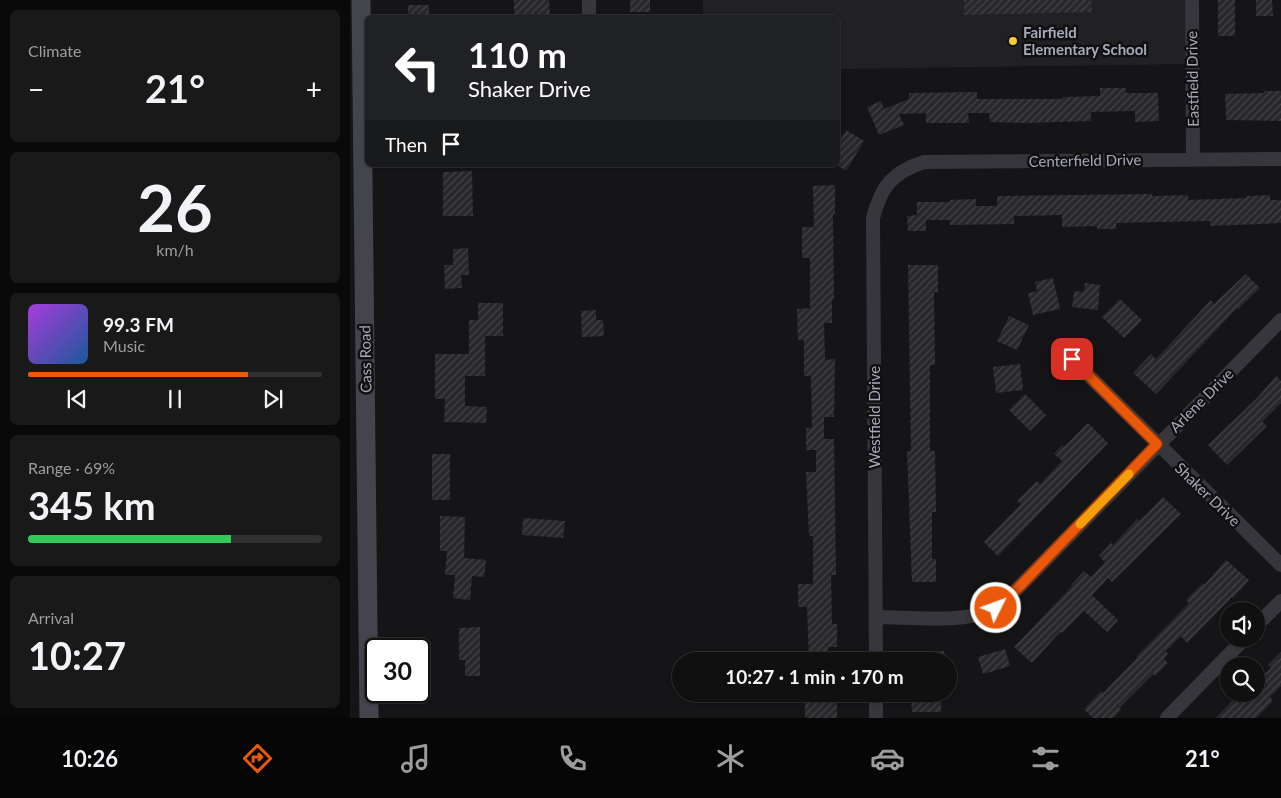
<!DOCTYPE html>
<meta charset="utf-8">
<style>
body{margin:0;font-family:Lato,sans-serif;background:#19191a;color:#f1f3f6;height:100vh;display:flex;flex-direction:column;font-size:19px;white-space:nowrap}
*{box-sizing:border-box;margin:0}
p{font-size:16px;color:#9c9d9f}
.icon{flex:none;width:28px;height:28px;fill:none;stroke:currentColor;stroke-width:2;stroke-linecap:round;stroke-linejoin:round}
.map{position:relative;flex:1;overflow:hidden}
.sheet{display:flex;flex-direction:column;gap:10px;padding:10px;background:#090909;width:350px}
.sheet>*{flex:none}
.top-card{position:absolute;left:15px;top:15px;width:475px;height:152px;border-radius:8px;box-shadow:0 1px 4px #0004,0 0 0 1px #303031;background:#202124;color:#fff;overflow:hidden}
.tools{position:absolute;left:870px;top:602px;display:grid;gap:10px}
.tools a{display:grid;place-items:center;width:45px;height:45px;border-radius:50%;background:#101011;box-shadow:0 1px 4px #0004,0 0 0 1px #303031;font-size:25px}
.speed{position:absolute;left:15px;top:638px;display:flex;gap:10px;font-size:25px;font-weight:700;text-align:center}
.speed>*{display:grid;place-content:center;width:65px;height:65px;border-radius:50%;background:#101011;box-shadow:0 1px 4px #0004,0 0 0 1px #303031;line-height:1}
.speed .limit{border:2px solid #111;border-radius:8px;background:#fff;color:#111}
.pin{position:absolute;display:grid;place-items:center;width:42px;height:42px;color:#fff;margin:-21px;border-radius:10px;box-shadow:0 2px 8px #0006}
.me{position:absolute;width:55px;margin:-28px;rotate:48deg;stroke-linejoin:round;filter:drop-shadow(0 0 4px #0008)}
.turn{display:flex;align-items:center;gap:18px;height:105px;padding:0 20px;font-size:22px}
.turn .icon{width:65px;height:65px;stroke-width:2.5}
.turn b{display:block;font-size:35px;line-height:42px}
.then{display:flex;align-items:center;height:48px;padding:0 20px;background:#0003;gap:10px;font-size:19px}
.big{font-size:38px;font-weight:700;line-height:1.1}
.sheet .card{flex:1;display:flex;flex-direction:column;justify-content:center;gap:8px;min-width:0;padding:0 18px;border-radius:8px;background:#19191a}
.sheet .dial{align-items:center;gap:0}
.dial b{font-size:65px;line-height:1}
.song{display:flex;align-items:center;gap:15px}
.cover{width:60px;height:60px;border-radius:8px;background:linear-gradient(135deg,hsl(280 70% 55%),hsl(210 70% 35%))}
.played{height:5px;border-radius:2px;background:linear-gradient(90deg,#ea580c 75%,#303031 75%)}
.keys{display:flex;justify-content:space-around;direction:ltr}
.heat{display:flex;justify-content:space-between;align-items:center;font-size:28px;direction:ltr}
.charge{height:8px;border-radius:4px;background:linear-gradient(90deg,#34c759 69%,#303031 0)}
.trip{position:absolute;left:322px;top:652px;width:285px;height:50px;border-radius:25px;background:#101011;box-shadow:0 1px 4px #0004,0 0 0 1px #303031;font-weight:700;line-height:50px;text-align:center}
.tab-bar{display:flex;height:80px;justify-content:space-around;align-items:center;background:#060607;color:#9c9d9f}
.tab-bar .icon{width:35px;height:35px}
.tab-bar .current{color:#ea580c}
.tab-bar b{font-size:22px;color:#f1f3f6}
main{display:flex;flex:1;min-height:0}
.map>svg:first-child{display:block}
</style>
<main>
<section class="sheet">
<div class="card"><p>Climate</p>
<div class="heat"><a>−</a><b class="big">21°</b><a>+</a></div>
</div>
<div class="card dial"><b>26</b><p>km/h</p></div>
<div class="card">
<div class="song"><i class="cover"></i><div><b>99.3 FM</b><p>Music</p></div></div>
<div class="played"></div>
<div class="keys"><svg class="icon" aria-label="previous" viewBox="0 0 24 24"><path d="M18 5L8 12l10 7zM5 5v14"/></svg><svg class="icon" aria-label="pause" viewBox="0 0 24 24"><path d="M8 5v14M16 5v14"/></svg><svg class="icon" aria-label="next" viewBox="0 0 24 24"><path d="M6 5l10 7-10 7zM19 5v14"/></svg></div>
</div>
<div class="card"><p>Range · 69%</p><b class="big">345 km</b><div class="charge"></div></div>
<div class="card"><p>Arrival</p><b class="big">10:27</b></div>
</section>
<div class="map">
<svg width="931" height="718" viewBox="0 0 931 718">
<defs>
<pattern id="building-hatch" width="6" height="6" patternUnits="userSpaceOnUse" patternTransform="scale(1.25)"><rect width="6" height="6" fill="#28282b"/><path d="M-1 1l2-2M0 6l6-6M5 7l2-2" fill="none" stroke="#444448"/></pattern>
</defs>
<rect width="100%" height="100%" fill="#151517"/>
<path fill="#212124" d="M 353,0 L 838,0 L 839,64 L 488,69 L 488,18 L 353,17 Z"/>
<path fill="url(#building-hatch)" d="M 164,0 L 199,0 L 200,18 L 164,18 Z
M 280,0 L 300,0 L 300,12 L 280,12 Z
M 614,0 L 741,0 L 742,12 L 614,15 Z
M 868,0 L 885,0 L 885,36 L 868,36 Z
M 906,0 L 922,0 L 923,16 L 906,16 Z
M 58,5 L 79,5 L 79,18 L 58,18 Z
M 750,88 L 776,88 L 776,93 L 808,93 L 809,121 L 785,122 L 785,111 L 741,112 L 741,121 L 675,123 L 640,122 L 639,113 L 618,113 L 619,123 L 576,123 L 576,113 L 549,114 L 554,125 L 529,135 L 517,107 L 531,101 L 534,109 L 559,99 L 559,93 L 627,92 L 627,99 L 713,99 L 713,97 L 750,96 Z
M 914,91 L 931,91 L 931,121 L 876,120 L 875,94 L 914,93 Z
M 496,130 L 514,141 L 496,171 L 488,166 L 488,145 Z
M 122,171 L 123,216 L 93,216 L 93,172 Z
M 485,185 L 485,214 L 483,214 L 484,300 L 482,300 L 482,323 L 474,323 L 475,360 L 485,359 L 484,417 L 474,417 L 474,439 L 484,439 L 486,575 L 481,575 L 482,624 L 487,624 L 487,647 L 478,647 L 478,661 L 459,661 L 457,607 L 448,607 L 448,584 L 463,584 L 463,536 L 459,536 L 456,472 L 466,472 L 466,450 L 456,450 L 456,428 L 462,428 L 461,376 L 454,376 L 454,340 L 448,340 L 447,309 L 460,308 L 460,258 L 452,258 L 452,227 L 464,227 L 463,186 Z
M 802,194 L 802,196 L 838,195 L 838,200 L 897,198 L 897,196 L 920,195 L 920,200 L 931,200 L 931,223 L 860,226 L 860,221 L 810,222 L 766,223 L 766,229 L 747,229 L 747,226 L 712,227 L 712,215 L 664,216 L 664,224 L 600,225 L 600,220 L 576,220 L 576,231 L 558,231 L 557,216 L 567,215 L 567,202 L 600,202 L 600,200 L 626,199 L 626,206 L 647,206 L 647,196 Z
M 118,248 L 119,275 L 111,275 L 112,288 L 95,289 L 94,265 L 103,265 L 103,249 Z
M 558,265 L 588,265 L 588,292 L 584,292 L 585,365 L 580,365 L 580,451 L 585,451 L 586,512 L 582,512 L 582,559 L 586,559 L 586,582 L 562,582 L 557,451 L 561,451 Z
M 896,274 L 910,288 L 888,309 L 887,308 L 806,394 L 783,373 L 801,354 L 806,359 L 861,300 L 864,304 Z
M 703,278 L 710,309 L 683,315 L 678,293 L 687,291 L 685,282 Z
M 735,283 L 750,285 L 748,310 L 722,307 L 724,291 L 734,292 Z
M 770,299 L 792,320 L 774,338 L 752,317 Z
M 128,303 L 153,303 L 153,336 L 135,336 L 135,376 L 115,376 L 115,406 L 137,407 L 136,423 L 94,422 L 95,399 L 85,399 L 85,354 L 119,354 L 119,320 L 128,320 Z
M 246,310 L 246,320 L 253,320 L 254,336 L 232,337 L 231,311 Z
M 659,316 L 679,325 L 667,350 L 647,341 Z
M 670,364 L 673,390 L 646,393 L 643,367 Z
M 926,376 L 931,381 L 931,403 L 912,422 L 917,426 L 877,465 L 858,445 L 907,398 Z
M 675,394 L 696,415 L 680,431 L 659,410 Z
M 738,423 L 758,443 L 648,556 L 634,542 L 671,504 L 667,501 L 687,481 L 690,484 L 712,461 L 704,454 L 712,445 L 714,447 Z
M 82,454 L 100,454 L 100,500 L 82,500 Z
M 813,497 L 831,514 L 762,582 L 758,578 L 742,595 L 768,620 L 757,632 L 734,611 L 712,633 L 710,632 L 682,663 L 664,647 L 722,586 L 721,585 L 734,571 L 741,577 L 755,562 L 749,556 L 761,543 L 763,545 L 787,519 L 789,521 Z
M 90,516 L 115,517 L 114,558 L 136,560 L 134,577 L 122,576 L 120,600 L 103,598 L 105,575 L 95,575 L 97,551 L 90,551 Z
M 173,518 L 215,521 L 213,538 L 172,535 Z
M 876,560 L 899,580 L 883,598 L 882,597 L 837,643 L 831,636 L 816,651 L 818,654 L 814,659 L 818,663 L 805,676 L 803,674 L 769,708 L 771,710 L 763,718 L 743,718 L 734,709 L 751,691 L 753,693 L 787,658 L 786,657 L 839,603 L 836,600 L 853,583 L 854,585 Z
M 130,627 L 130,676 L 115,676 L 115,660 L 109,660 L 109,628 Z
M 655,649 L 660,666 L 633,674 L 628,657 Z
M 594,651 L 595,661 L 550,661 L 550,652 Z
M 931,652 L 931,686 L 920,697 L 923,701 L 906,718 L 866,718 L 889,694 L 906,694 L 906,682 L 921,668 L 918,665 Z
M 571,694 L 591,694 L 591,712 L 562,712 L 561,697 L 571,696 Z
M 487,698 L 487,718 L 455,718 L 455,699 Z"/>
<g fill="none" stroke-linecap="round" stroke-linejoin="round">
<path stroke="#36363c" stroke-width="14" d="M 239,0 L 239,18
M 842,0 L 843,159
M 722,359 L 931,565
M 526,617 C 560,617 614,624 644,609 C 652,604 660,595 667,589 L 931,320
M 906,626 L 931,601
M 526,661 L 523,218 C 531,186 543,172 574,162 L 931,159
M 526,694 L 526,718
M 817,718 L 894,639"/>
<path stroke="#44454c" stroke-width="19" d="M 11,0 L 19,718"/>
</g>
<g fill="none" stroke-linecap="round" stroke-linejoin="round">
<g stroke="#983908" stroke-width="12">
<path id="route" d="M 646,608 L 667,589 L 807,444 L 722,359"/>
</g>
<use href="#route" stroke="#ea580c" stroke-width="9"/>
<path stroke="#f59e0b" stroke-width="9" d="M 730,524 L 779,474"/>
</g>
<circle fill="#f7cd2c" stroke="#101012" stroke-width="2" cx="663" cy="41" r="5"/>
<g text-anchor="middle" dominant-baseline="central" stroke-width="5" stroke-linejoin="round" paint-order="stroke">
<g font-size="15" font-weight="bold" fill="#a6a9b7" stroke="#101012" text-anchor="start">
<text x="673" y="32">Fairfield<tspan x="673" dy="17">Elementary School</tspan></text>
</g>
<g font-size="15" fill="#a6a9b7" stroke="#101012">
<text transform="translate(842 79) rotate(-91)">Eastfield Drive</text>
<text transform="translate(735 160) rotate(-1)">Centerfield Drive</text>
<text transform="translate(15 359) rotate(-91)">Cass Road</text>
<text transform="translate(851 400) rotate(-45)">Arlene Drive</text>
<text transform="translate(524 417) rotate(-90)">Westfield Drive</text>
<text transform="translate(858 494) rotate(44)">Shaker Drive</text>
</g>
</g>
</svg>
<div class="tools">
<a><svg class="icon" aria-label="sound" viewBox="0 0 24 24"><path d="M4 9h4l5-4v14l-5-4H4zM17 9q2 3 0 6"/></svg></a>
<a><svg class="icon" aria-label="search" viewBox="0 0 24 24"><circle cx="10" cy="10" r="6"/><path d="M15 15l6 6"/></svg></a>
</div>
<div class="speed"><div class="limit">30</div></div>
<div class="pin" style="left:722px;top:359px;background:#d93025"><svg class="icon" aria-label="arrive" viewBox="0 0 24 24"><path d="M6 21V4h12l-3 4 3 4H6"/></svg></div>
<svg class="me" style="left:646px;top:608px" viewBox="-20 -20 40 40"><circle r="17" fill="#ea580c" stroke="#fff" stroke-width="3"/><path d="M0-11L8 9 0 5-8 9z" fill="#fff"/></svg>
<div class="trip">10:27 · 1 min · 170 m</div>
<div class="top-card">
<div class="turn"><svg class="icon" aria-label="left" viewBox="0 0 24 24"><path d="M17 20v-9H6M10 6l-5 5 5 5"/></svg><div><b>110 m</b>Shaker Drive</div></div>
<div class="then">Then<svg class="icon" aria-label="arrive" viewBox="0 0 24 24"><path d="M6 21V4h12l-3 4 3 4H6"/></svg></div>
</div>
</div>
</main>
<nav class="tab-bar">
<b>10:26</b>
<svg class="icon current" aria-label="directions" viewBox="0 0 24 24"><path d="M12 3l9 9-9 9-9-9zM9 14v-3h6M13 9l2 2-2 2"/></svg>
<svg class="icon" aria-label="music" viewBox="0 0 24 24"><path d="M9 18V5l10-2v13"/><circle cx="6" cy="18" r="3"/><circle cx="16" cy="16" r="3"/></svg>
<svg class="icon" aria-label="phone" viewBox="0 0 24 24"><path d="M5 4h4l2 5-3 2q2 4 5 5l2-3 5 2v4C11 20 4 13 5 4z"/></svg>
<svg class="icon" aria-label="climate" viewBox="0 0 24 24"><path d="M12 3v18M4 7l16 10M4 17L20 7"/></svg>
<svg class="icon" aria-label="car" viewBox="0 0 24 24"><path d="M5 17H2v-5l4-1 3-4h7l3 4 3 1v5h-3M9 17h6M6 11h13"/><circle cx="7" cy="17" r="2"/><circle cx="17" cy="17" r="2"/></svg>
<svg class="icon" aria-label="filters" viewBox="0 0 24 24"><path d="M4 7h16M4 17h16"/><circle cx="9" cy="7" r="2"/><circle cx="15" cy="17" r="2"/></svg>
<b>21°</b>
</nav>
